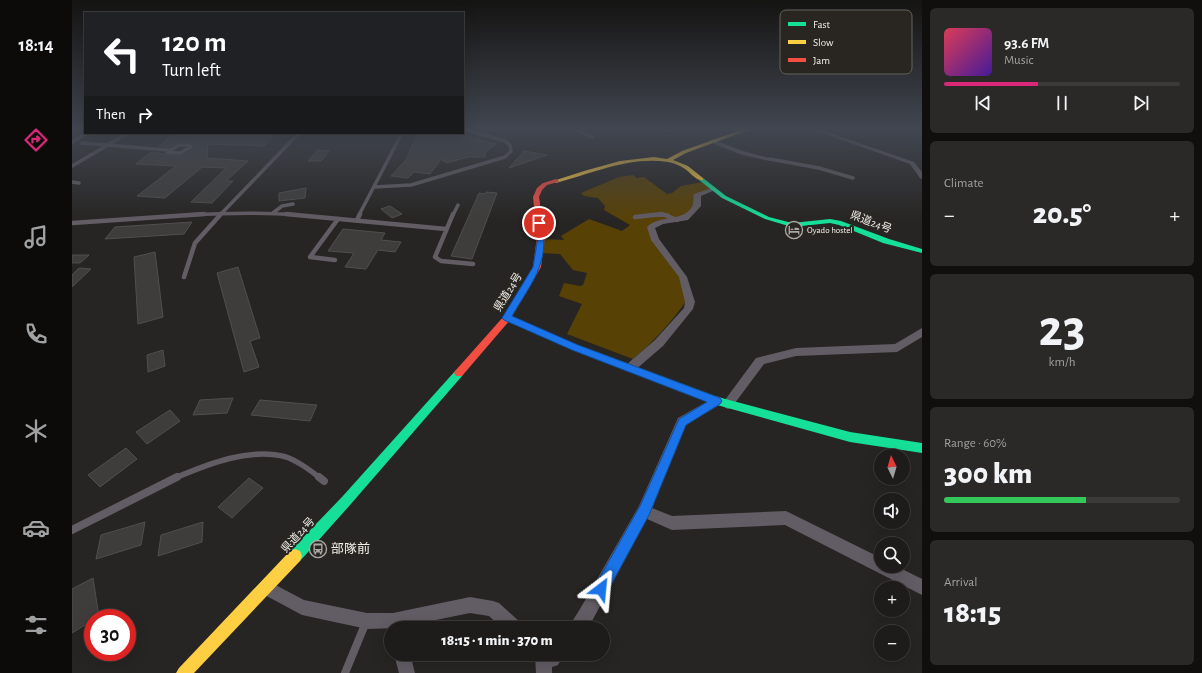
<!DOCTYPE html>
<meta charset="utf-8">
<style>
body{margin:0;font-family:"Alegreya Sans","Noto Sans JP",sans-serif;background:#2a2927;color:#f1f3f6;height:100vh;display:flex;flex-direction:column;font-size:15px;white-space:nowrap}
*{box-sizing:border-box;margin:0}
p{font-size:13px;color:#a0a1a2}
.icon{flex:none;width:22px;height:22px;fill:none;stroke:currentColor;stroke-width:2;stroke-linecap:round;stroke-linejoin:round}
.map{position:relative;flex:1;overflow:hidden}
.sheet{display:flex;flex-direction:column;gap:8px;padding:8px;background:#100f0e;width:280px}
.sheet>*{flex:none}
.banner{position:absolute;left:12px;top:12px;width:380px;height:122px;border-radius:0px;box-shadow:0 4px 16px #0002,0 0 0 1px #3b3a39;background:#202124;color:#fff;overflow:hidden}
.needle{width:26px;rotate:355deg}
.tools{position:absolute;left:802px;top:449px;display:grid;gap:8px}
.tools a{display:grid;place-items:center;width:36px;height:36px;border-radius:50%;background:#1d1c1a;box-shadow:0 4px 16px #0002,0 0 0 1px #3b3a39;font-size:20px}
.speed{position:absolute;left:12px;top:609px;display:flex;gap:8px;font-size:20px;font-weight:700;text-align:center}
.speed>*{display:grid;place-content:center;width:52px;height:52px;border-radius:50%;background:#1d1c1a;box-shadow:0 4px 16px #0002,0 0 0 1px #3b3a39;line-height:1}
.speed .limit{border:6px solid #d22;background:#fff;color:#111}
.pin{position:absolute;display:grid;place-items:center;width:34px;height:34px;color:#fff;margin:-17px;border:2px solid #fff;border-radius:50%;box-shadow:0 1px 4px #0007}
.me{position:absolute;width:44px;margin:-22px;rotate:29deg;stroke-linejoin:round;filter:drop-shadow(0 0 3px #0008)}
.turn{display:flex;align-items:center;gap:14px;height:84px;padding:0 12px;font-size:18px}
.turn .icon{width:52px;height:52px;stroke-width:2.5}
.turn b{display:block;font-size:28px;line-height:34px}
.then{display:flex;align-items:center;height:38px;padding:0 12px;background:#0003;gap:8px;font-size:15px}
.big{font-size:30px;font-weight:800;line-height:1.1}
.sheet .card{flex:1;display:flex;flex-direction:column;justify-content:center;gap:6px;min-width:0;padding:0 14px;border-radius:6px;background:#2a2927}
.sheet .dial{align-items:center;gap:0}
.dial b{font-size:52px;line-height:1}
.song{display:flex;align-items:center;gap:12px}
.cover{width:48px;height:48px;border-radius:6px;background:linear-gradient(135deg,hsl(350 70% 55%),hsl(260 70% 35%))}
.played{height:4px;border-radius:2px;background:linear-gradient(90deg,#db2777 40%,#3b3a39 40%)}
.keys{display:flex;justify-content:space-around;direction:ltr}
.heat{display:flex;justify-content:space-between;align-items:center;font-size:22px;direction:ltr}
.charge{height:6px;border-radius:3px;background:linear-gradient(90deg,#34c759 60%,#3b3a39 0)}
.trip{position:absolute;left:312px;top:621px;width:226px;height:40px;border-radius:20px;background:#1d1c1a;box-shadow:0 4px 16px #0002,0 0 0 1px #3b3a39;font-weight:800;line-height:40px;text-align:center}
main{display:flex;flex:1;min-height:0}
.tab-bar{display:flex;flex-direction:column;width:72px;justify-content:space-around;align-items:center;background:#0c0b0a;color:#a0a1a2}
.tab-bar .icon{width:28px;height:28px}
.tab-bar .current{color:#db2777}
.tab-bar b{font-size:18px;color:#f1f3f6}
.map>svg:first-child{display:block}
</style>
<main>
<nav class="tab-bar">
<b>18:14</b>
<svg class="icon current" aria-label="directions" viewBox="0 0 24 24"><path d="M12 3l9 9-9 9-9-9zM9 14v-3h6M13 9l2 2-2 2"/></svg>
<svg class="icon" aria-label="music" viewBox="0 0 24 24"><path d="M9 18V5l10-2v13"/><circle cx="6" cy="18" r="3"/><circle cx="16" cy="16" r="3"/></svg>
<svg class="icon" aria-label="phone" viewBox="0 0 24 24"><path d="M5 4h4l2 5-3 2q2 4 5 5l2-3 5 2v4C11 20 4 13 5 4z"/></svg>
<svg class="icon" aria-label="climate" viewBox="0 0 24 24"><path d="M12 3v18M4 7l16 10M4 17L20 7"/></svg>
<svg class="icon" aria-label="car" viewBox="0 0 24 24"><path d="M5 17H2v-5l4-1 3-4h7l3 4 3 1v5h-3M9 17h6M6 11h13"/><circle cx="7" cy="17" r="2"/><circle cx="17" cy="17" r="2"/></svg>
<svg class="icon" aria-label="filters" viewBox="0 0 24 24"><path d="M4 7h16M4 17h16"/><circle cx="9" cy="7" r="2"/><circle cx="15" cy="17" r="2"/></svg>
</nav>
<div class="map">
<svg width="850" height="673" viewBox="0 0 850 673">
<rect width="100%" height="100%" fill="#272523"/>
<path fill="#584105" d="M 561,175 L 565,178 L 572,177 L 595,194 L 600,193 L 609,186 L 631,182 L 642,189 L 629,193 C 619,224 604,215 579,228 L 606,269 L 614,301 C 599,323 582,341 561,359 L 495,334 L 510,304 L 487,296 L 492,283 L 508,286 L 511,285 L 515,273 L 501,270 L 488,254 L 468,253 L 471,239 L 492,240 L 489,236 L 517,219 L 550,231 L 558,225 L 532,210 L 533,206 L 526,198 L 512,196 L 509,193 L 547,177 Z"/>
<path fill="#3e3d3b" stroke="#514f4d" d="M 103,133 L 205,133 L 192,146 L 136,144 L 135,158 L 176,161 L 154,181 L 161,181 L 140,203 L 119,202 L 154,168 L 130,167 L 93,198 L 65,196 L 104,166 L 64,164 L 79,152 L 108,156 L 122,149 L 122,145 L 117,142 L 107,142 L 97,147 L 87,146 Z
M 345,134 L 385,134 L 424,144 L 413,153 L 413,157 L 396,157 L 374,163 L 369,159 L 358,174 L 342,172 L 336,178 L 319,176 L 334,160 Z
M 245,150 L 257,151 L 249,161 L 236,161 Z
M 452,151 L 475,155 L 437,168 Z
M 234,188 L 233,198 L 207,201 L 207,193 Z
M 414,192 L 425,193 L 400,259 L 379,256 L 407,193 L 413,194 Z
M 318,206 L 330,214 L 320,218 L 309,209 Z
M 120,222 L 112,234 L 33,239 L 43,227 Z
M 271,229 L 313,233 L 309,240 L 329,242 L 323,252 L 306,250 L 294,269 L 273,267 L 282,253 L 256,251 Z
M 83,252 L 91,317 L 66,324 L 62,257 Z
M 0,255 L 17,255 L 8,263 L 0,263 Z
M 166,267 L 188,338 L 178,341 L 187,367 L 172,372 L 145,273 Z
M 7,268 L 19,269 L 0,287 L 0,275 Z
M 91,350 L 93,366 L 76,372 L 75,355 Z
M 161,398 L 155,413 L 121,415 L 128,400 Z
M 188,400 L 245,405 L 238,421 L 179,415 Z
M 98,410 L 108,421 L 75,444 L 64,432 Z
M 54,448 L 65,459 L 28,487 L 16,475 Z
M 177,478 L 191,488 L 160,518 L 146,507 Z
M 73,522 L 69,545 L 24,559 L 29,535 Z
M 131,522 L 130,542 L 86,556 L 89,535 Z
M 21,578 L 27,617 L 21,618 L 21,620 L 0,633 L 0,589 Z"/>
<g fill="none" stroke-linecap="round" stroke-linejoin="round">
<path stroke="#625c64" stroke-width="3.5" d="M 500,128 L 520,137
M 577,128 L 597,130 L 620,128
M 0,142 L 15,133
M 10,143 L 96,150
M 107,145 L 117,145 L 119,147 L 108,153 L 95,152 Z
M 698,159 L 747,168 L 781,178
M 0,166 L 56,133
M 0,182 L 7,183
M 302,187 L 339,185 L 433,157 L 439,151 L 438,145 L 433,141 L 391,129
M 201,213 L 210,206 L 221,204
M 117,215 C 153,213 189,212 225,215
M 148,215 L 227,133
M 287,215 L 330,133
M 381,215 L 386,205
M 577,215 L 596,215"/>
<path stroke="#625c64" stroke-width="4.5" d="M 214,214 L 374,229
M 381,214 L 363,257 L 369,261 L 401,264
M 563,217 L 590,214 L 605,220
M 285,220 L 288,214
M 0,223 L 132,214
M 263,260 L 238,257 L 266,219
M 112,277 L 123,243 L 149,214"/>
<path stroke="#625c64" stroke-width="5.5" d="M 103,478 C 136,464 178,447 214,457 C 226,461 238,470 248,478"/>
<path stroke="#625c64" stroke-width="8" d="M 247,477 L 252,481
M 0,530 L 105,477
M 273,673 L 294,622"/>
<path fill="#625c64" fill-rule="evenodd" d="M 736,128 L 744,128 L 842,162 L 850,172 L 850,179 L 848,178 L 838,164 Z
M 640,139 L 671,151 L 701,159 L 698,161 L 667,154 L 638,142 L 637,141 Z
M 640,188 L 645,189 L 629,196 L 629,206 L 616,220 L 591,224 L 583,228 L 587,239 L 615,277 L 623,302 L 621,309 L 591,346 L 562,371 L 554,371 L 553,368 L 554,365 L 583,340 L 612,308 L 613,302 L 607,277 L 579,240 L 575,227 C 588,214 609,223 620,207 C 622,203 621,198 622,194 Z
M 850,328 L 850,337 L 825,352 L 724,356 L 692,364 L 660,407 L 656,409 L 652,407 L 650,404 L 684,358 L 724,348 L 823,344 Z
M 645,396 L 649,398 L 651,401 L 649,404 L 614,425 L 580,508 L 600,516 L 714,511 L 809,558 L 809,566 L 824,566 L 850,579 L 850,595 L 713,525 L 600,530 L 575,519 L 520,621 L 514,628 L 496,628 L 508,609 L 567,506 L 606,418 Z
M 194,580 L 232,600 L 295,613 L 321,613 L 398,597 L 421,601 L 427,603 L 448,622 L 450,628 L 430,628 L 417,616 L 398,613 L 325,628 L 295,629 L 230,615 L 189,593 L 186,588 L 189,583 Z
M 322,654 L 338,654 L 343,673 L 327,673 Z
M 463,654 L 492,654 L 486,665 L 480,667 L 480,673 L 464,673 Z"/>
<path fill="#16e098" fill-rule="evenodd" d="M 627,178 L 631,178 L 654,196 L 697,217 L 720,223 L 758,219 L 769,221 L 817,239 L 850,249 L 850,253 L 811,243 L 767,225 L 758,223 L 720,227 L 693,219 L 650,198 L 627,180 Z
M 435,315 L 506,345 L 646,397 L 778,432 L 850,443 L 850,453 L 778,442 L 645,405 L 500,349 L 432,320 L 431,318 L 432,316 Z
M 387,369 L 390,370 L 392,373 L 390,376 L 278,505 L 228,561 L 223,563 L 218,561 L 216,556 L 218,551 L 270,497 L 384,370 Z"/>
<path fill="#ffcf43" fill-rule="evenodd" d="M 674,128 L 682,128 L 614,153 L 601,160 L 616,166 L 631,178 L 631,180 C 624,181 619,173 613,169 C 609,166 602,163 596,162 C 558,156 521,173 484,183 L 481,181 L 512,171 L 548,161 L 582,157 L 595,159 L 610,151 Z
M 223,549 L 228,551 L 230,556 L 228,561 L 122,673 L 104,673 L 107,668 L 218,551 Z"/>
<path fill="#f24e42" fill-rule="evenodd" d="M 484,179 L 487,181 L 486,182 L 475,185 L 470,190 L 467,197 L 473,237 L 469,267 L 438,320 L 390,376 L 384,376 L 382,373 L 384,370 L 432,316 L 461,267 L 465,237 L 461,197 L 465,188 L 471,183 Z"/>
</g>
<linearGradient id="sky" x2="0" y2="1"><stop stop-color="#151413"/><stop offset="0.58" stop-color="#414650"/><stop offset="1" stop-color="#414650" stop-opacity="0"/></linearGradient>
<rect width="850" height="222" fill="url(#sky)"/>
<path fill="#1a73e8" stroke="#114b97" d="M 464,221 L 470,223 C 478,264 459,283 440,316 L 506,345 L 648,398 L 650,401 L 648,404 L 614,425 L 577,515 L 534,594 L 529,596 L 524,594 L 522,589 L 524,584 L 568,506 L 607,419 L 635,402 L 500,350 L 432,320 L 430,318 L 461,267 L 466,237 Z"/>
<defs>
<g id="hotel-ring" transform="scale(0.9)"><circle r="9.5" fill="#292621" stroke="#aaa8a5" stroke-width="1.5"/><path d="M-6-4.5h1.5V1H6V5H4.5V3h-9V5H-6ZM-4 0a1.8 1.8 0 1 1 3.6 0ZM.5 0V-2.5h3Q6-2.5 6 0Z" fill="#aaa8a5"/></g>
<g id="bus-ring" transform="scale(0.9)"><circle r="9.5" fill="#292621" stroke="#aaa8a5" stroke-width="1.5"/><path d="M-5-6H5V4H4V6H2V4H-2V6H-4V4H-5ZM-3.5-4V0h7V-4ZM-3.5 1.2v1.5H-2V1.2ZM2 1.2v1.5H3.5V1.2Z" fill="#aaa8a5"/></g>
</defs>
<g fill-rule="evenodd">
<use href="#hotel-ring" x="722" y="230"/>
<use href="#bus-ring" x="246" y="549"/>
</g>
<g text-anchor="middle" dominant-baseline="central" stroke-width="4" stroke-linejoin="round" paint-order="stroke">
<g font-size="9" fill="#f1efeb" stroke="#292621" text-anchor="start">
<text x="735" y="230">Oyado hostel</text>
</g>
<g font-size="11" fill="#f1efeb" stroke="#292621">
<text transform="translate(799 222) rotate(21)">県道24号</text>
<text transform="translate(436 292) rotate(-58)">県道24号</text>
<text transform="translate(226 535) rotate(-47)">県道24号</text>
</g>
<g font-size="13" fill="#f1efeb" stroke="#292621" text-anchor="start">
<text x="259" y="549">部隊前</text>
</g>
</g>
<rect x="708" y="10" width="132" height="64" rx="6" fill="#292621" stroke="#65625e" stroke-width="1"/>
<rect x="716" y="22" width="18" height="4" fill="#16e098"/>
<rect x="716" y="40" width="18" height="4" fill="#ffcf43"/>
<rect x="716" y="58" width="18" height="4" fill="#f24e42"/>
<g font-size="11" fill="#f1efeb">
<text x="741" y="28">Fast</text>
<text x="741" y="46">Slow</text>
<text x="741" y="64">Jam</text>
</g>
</svg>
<div class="tools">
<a><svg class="needle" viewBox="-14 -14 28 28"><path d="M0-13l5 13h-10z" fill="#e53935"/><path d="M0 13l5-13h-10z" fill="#a0a1a2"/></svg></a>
<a><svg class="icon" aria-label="sound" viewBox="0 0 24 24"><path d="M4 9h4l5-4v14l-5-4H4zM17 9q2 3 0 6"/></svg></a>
<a><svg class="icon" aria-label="search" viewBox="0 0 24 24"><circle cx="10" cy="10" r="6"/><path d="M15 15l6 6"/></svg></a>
<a>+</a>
<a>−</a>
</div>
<div class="speed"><div class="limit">30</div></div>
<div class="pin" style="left:467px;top:223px;background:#d93025"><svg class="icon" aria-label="arrive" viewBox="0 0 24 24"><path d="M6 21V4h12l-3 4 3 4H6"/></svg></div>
<svg class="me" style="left:529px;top:589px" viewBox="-20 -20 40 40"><path d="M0-17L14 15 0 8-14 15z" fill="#1a73e8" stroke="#fff" stroke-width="4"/></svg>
<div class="trip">18:15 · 1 min · 370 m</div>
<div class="banner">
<div class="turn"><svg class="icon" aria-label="left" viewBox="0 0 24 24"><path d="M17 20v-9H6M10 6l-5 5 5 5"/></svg><div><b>120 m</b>Turn left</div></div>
<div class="then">Then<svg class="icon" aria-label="right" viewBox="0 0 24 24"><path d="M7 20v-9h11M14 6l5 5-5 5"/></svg></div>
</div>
</div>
<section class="sheet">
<div class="card">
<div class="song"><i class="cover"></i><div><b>93.6 FM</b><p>Music</p></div></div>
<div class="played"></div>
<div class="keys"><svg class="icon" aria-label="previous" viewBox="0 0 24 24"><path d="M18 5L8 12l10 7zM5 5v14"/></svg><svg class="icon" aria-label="pause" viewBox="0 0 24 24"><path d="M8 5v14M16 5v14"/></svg><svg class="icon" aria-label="next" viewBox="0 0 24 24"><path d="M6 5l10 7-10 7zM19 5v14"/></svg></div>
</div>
<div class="card"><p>Climate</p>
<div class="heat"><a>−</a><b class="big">20.5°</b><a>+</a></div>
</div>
<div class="card dial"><b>23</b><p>km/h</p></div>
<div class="card"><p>Range · 60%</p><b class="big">300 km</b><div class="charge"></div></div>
<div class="card"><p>Arrival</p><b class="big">18:15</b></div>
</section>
</main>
